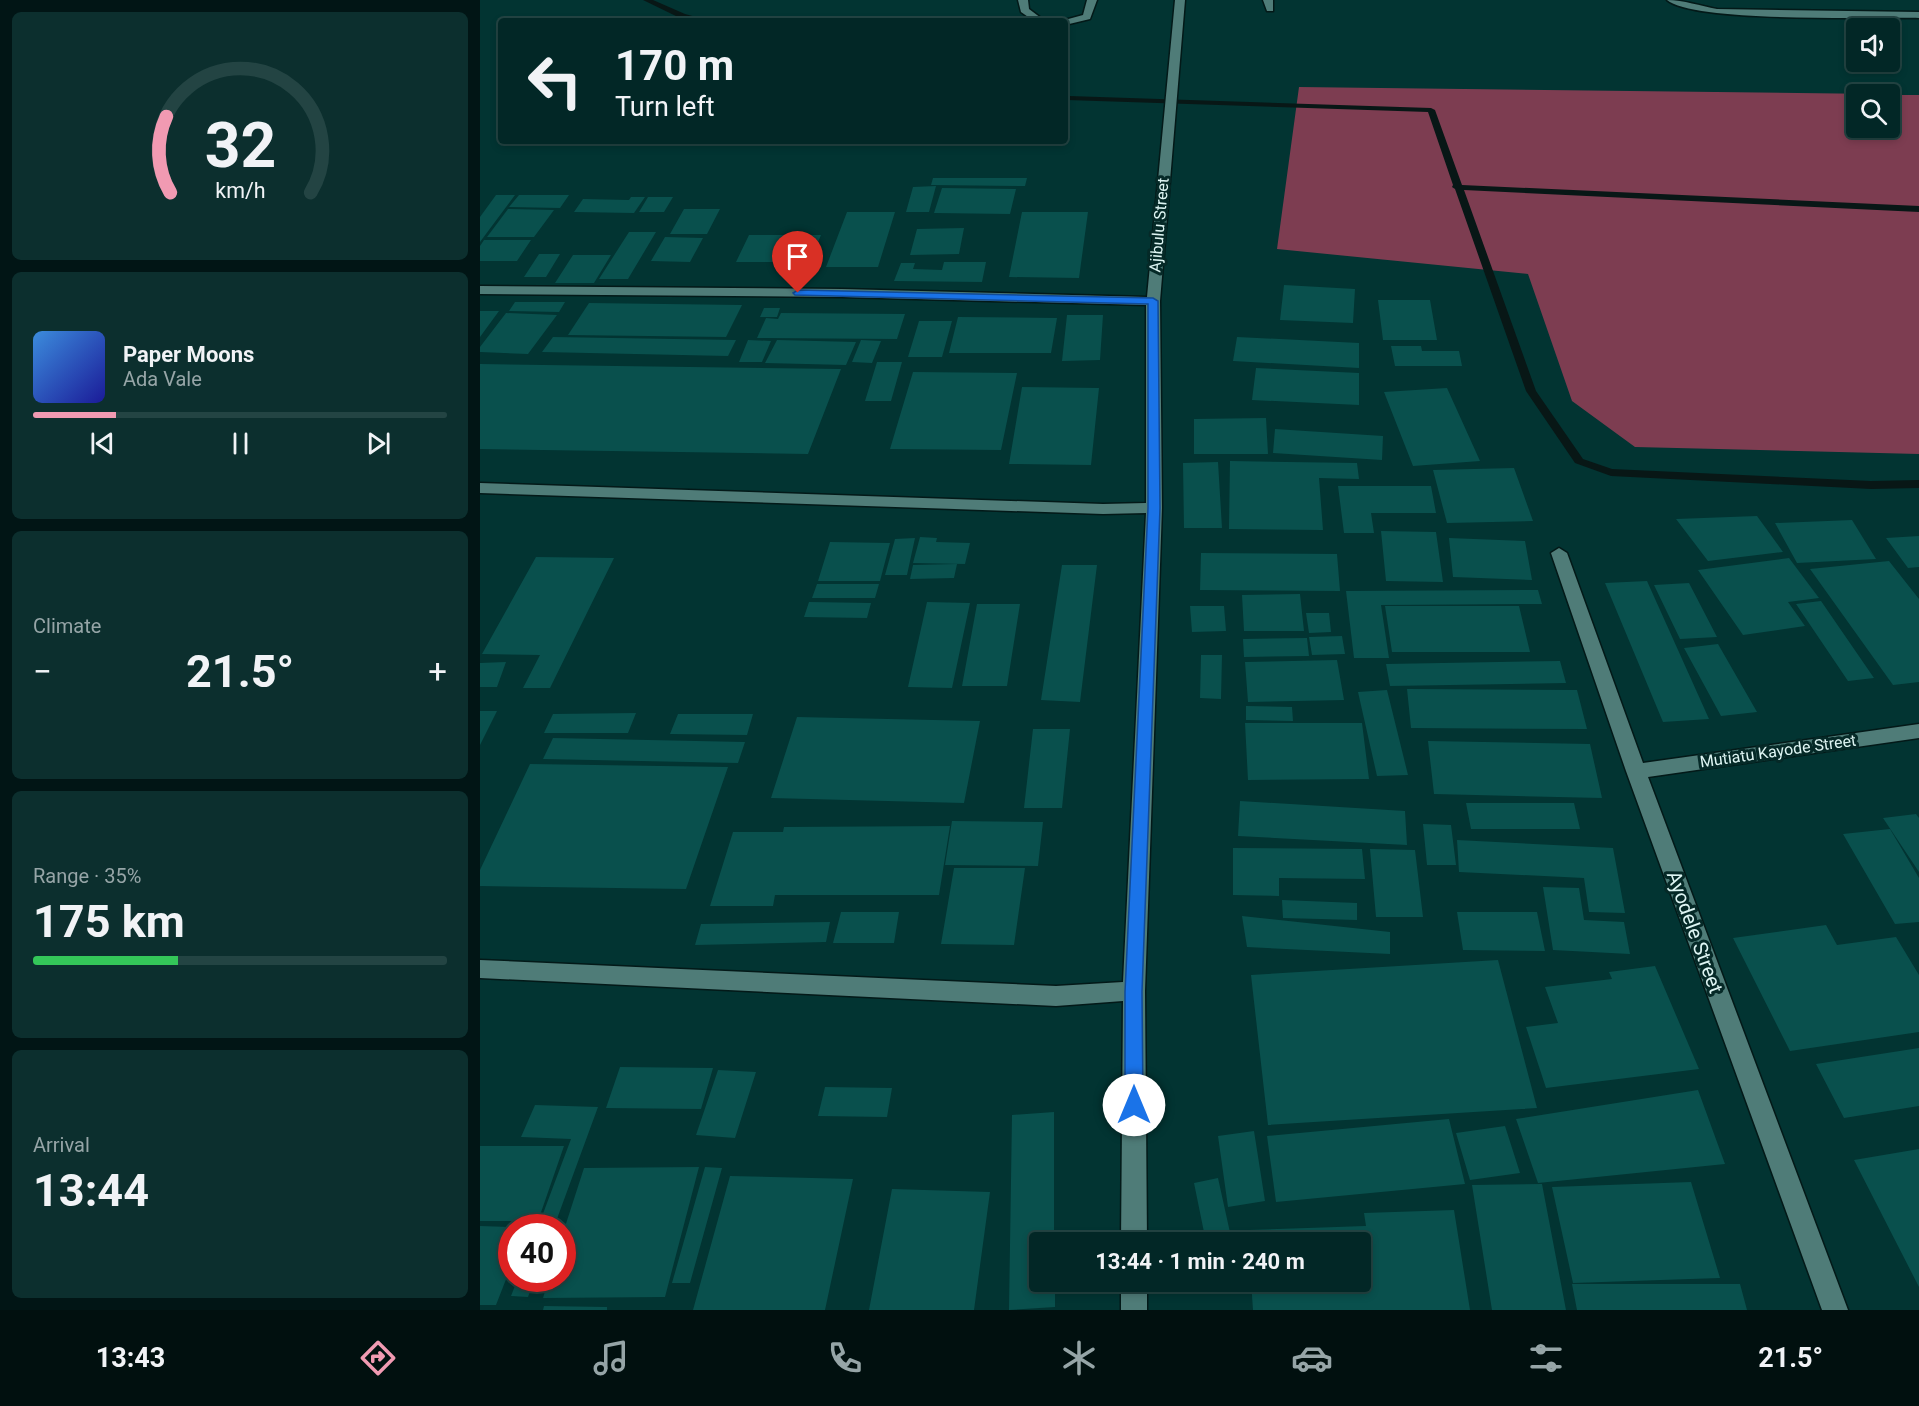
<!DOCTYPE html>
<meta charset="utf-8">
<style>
body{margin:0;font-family:Roboto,sans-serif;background:#0c2f2e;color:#f1f3f6;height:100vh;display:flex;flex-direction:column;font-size:22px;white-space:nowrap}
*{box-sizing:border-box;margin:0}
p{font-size:20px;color:#96a5a7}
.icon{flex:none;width:33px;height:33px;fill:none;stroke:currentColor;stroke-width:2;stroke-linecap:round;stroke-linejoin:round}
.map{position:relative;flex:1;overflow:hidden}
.drawer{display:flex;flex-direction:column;gap:12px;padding:12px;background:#011515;width:480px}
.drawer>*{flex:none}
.guide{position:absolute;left:18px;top:18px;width:570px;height:126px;border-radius:6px;box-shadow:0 3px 9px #0003,0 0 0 2px #234443;background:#022726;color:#f1f3f6;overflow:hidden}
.controls{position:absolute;left:1366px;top:18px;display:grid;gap:12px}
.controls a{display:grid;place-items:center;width:54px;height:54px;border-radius:6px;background:#022726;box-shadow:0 3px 9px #0003,0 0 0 2px #234443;font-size:30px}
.speed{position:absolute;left:18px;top:1214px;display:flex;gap:12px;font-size:30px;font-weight:700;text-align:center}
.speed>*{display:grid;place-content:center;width:78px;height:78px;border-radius:50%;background:#022726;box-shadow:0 3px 9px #0003,0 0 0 2px #234443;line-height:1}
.speed .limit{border:9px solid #d22;background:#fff;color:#111}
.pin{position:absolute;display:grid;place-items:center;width:51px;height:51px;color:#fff;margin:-62px -26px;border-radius:50% 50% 50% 0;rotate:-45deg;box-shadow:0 0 6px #0007}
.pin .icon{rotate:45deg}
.me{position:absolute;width:66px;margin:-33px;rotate:0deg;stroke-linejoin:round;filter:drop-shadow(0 0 4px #0008)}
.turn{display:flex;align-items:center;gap:21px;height:126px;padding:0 18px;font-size:27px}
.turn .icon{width:78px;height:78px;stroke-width:2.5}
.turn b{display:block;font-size:42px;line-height:51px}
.big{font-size:45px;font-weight:700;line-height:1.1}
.drawer .card{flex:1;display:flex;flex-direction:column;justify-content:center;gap:9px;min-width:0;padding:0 21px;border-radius:9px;background:#0c2f2e}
.drawer .dial{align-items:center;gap:0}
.dial svg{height:156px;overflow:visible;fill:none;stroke:#234443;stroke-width:7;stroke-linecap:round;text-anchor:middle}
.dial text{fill:#f1f3f6;stroke:none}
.song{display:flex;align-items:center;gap:18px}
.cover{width:72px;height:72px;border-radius:9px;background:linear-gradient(135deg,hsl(210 70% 55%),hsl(240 70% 35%))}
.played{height:6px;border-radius:3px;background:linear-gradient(90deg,#f19ab2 20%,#234443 20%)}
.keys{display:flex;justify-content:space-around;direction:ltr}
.heat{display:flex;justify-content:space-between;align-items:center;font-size:33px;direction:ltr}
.charge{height:9px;border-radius:4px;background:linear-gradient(90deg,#34c759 35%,#234443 0)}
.trip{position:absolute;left:549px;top:1232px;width:342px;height:60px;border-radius:6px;background:#022726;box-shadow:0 3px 9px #0003,0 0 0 2px #234443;font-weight:700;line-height:60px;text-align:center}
.tabs{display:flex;height:96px;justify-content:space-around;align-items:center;background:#01100f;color:#96a5a7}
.tabs .icon{width:42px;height:42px}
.tabs .active{color:#f19ab2}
.tabs b{font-size:27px;color:#f1f3f6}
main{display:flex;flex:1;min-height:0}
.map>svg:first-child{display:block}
</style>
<main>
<section class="drawer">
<div class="card dial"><svg viewBox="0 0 100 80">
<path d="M14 69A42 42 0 1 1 86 69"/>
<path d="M14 69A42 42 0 0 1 12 30" stroke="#f19ab2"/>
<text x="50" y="56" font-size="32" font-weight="700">32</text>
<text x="50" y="72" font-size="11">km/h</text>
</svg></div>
<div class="card">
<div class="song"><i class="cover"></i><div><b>Paper Moons</b><p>Ada Vale</p></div></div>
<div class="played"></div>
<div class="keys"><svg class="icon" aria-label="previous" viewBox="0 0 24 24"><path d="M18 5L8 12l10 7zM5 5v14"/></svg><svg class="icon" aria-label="pause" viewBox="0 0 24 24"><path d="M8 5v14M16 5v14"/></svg><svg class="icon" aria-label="next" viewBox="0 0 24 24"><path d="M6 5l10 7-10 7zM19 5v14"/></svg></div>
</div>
<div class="card"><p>Climate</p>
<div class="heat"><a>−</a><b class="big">21.5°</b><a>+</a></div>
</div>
<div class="card"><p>Range · 35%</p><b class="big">175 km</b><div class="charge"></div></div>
<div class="card"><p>Arrival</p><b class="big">13:44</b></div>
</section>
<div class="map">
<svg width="1439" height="1310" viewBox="0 0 1439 1310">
<rect width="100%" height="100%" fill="#023432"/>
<path fill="#7d3d51" d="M 819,87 L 1399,94 L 1377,94 L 1377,128 L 1410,128 L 1410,95 L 1439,95 L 1439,454 L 1155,447 L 1092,401 L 1048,274 L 797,249 Z"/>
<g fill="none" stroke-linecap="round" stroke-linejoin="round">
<path fill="#081716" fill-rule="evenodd" d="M 163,0 L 173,0 L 205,14 L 231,21 L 200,18 Z
M 585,93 L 589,96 L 951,108 L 955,110 L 982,185 L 1439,206 L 1439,212 L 984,190 L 1056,391 L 1103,459 L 1132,469 L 1391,481 L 1439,480 L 1439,488 L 1391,489 L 1131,476 L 1095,463 L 1046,391 L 975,189 L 972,187 L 973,185 L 948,112 L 587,100 L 585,100 Z"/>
</g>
<path fill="#09504d" d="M 453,178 L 547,178 L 545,186 L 451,185 Z
M 456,186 L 449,212 L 426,212 L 433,187 Z
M 462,188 L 536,189 L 530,214 L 454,213 Z
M 16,195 L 35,195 L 0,242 L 0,217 Z
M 39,195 L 89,195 L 80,208 L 29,207 Z
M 151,197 L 165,197 L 154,213 L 94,212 L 103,199 L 149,200 Z
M 168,197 L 193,197 L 184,212 L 159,212 Z
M 28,209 L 74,210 L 54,237 L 7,237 Z
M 204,209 L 240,209 L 227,234 L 190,234 Z
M 367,212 L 415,212 L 398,267 L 346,267 Z
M 542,212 L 608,212 L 599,278 L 529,277 Z
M 484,228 L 479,254 L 430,255 L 437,229 Z
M 149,232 L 176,232 L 148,279 L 119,279 Z
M 269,235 L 341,235 L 330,262 L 256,262 Z
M 185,237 L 223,238 L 210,262 L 171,261 Z
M 4,240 L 51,240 L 37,261 L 0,261 L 0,246 Z
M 59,254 L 80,254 L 66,277 L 44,277 Z
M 93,255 L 131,255 L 114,283 L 75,283 Z
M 464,262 L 506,262 L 502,282 L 414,281 L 421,263 L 435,263 L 433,269 L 462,270 Z
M 804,285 L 875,289 L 873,323 L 800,320 Z
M 898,300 L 950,300 L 957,340 L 903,340 Z
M 35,302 L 85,302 L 79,312 L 29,311 Z
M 109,303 L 262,305 L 246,337 L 88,335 Z
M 284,308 L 300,308 L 297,317 L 280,317 Z
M 0,311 L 19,311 L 0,337 Z
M 26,313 L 77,315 L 48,354 L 0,352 L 0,347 Z
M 301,313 L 425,314 L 417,339 L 277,338 L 286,318 L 298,319 Z
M 587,315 L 623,315 L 620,360 L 582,361 Z
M 478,317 L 577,318 L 571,353 L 469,353 Z
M 439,321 L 472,321 L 462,357 L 428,357 Z
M 73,337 L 256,340 L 248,356 L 62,352 Z
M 757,337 L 879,343 L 879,368 L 753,361 Z
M 268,340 L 291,341 L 282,362 L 259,362 Z
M 297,340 L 376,342 L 366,365 L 285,363 Z
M 381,340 L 401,341 L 392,363 L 372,362 Z
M 911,346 L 941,346 L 942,351 L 979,351 L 982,366 L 915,366 Z
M 397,362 L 422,362 L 411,401 L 385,401 Z
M 0,364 L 361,369 L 328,454 L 0,449 Z
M 776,368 L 879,373 L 879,405 L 772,400 Z
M 433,372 L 537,373 L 521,450 L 410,449 Z
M 542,387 L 619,388 L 611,465 L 529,464 Z
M 967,388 L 1000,461 L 933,466 L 904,392 Z
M 786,418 L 788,454 L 714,454 L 714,419 Z
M 795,429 L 903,436 L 902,460 L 793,453 Z
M 750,461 L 877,463 L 879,479 L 839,478 L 843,530 L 749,529 Z
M 738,462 L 742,528 L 704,528 L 703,463 Z
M 1034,468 L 1053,521 L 967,523 L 953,470 Z
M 858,486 L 951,486 L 956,513 L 891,513 L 894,533 L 864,533 Z
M 1277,516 L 1303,552 L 1228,561 L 1196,519 Z
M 1372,520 L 1396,559 L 1317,563 L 1295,523 Z
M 901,531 L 956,532 L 963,582 L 906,581 Z
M 1439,536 L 1439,567 L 1428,568 L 1406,538 Z
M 440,537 L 457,538 L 456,542 L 490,543 L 485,564 L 433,563 Z
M 435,538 L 427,575 L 405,575 L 415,539 Z
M 969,538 L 1045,541 L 1052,580 L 973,577 Z
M 350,542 L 410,543 L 400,581 L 338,581 Z
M 721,553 L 857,554 L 860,591 L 720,590 Z
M 56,557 L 134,558 L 70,688 L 43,688 L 60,655 L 2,654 Z
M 1309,558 L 1339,598 L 1308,602 L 1325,626 L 1263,635 L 1218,570 Z
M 1409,561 L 1439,599 L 1439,682 L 1413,685 L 1330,569 Z
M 477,564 L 474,578 L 430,579 L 433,565 Z
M 582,565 L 617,565 L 600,702 L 561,700 Z
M 1167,581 L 1229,719 L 1183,722 L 1125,583 Z
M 1209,583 L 1237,637 L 1200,639 L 1174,585 Z
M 337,584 L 399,584 L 395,598 L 332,598 Z
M 1058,590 L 1062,604 L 901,605 L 909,658 L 874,658 L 866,591 Z
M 820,594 L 824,631 L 764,631 L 762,595 Z
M 1341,601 L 1394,678 L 1368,681 L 1316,604 Z
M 329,602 L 391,603 L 387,618 L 324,617 Z
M 447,602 L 490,603 L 472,688 L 428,687 Z
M 497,604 L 540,604 L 527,686 L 482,686 Z
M 710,606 L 744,606 L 746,631 L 712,632 Z
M 905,606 L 1039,606 L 1050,652 L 912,652 Z
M 826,613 L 849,613 L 851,632 L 829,633 Z
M 862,636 L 865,654 L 832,655 L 829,637 Z
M 827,638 L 829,656 L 764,657 L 763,639 Z
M 1238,644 L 1277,712 L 1241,716 L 1204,648 Z
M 721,655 L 742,655 L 741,699 L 720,698 Z
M 857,660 L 864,700 L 768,702 L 765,662 Z
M 1080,661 L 1086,683 L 910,686 L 906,664 Z
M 26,662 L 17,687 L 0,687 L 0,663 Z
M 927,689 L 1097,690 L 1107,729 L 931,728 Z
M 907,690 L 928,775 L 897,776 L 878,692 Z
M 766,706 L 812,707 L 813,721 L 766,720 Z
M 0,711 L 17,711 L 0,745 Z
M 156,713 L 148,733 L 64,733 L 73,714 Z
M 198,714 L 273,714 L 267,735 L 190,734 Z
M 317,717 L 500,721 L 484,803 L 291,798 Z
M 765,723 L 882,723 L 889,779 L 768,780 Z
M 553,729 L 590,729 L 582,808 L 544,808 Z
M 73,738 L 265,742 L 258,763 L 63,759 Z
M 948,741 L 1110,744 L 1122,798 L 954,794 Z
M 50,764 L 248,767 L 206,889 L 0,886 L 0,870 Z
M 760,801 L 925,811 L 927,845 L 758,836 Z
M 986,803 L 1094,803 L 1100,829 L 991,829 Z
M 1436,814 L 1439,818 L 1439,872 L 1403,818 Z
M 472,821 L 563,822 L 558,866 L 465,865 Z
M 943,824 L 971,825 L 976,865 L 947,865 Z
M 470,826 L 459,895 L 295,895 L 293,906 L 230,906 L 253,832 L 303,832 L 304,827 Z
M 1410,829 L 1439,878 L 1439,922 L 1415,924 L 1363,834 Z
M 977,840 L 1133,848 L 1145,913 L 1109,912 L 1104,878 L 979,872 Z
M 753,848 L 882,849 L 885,879 L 799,878 L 799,896 L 753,895 Z
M 890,849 L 935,850 L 943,917 L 896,917 Z
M 474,868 L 545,868 L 534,945 L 461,944 Z
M 1063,887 L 1099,888 L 1104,920 L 1144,922 L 1150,954 L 1073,950 Z
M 802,900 L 877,903 L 877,920 L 803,918 Z
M 361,912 L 419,912 L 414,943 L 353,943 Z
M 977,912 L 1057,912 L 1065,951 L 983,950 Z
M 762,916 L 910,932 L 910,954 L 767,947 Z
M 350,922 L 346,942 L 215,945 L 221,924 Z
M 1346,925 L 1357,945 L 1416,937 L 1439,975 L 1439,1032 L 1310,1051 L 1253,938 Z
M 1018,960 L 1057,1108 L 788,1125 L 771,975 Z
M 1175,966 L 1219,1069 L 1066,1088 L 1046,1027 L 1078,1023 L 1065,987 L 1132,979 L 1129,972 Z
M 1439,1048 L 1439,1106 L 1364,1118 L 1336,1064 Z
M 140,1067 L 233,1068 L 221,1109 L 126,1108 Z
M 238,1070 L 276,1072 L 255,1138 L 216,1135 Z
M 345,1087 L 412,1088 L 407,1117 L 338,1116 Z
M 1218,1090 L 1245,1164 L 1058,1183 L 1036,1119 Z
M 55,1105 L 118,1107 L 74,1227 L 58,1227 L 91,1139 L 41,1137 Z
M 574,1112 L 574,1242 L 560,1242 L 560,1281 L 575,1281 L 575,1307 L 529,1310 L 532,1115 Z
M 969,1119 L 985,1184 L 796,1202 L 787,1136 Z
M 1025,1126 L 1040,1173 L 990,1180 L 976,1133 Z
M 774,1131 L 785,1201 L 748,1207 L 738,1136 Z
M 0,1146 L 84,1146 L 58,1221 L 0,1221 Z
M 1439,1149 L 1439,1287 L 1374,1160 Z
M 219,1167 L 185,1297 L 63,1298 L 69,1278 L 82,1278 L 82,1236 L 104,1168 Z
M 225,1167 L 242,1168 L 210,1283 L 192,1283 Z
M 250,1176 L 373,1179 L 345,1310 L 213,1310 Z
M 738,1178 L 751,1237 L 726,1242 L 714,1183 Z
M 1211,1182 L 1240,1278 L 1093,1283 L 1072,1187 Z
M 1062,1184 L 1086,1310 L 1012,1310 L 992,1185 Z
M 412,1189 L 510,1192 L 494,1310 L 389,1310 Z
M 974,1210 L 990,1310 L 773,1310 L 771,1281 L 880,1281 L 880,1242 L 769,1242 L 768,1230 L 886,1226 L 884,1213 Z
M 0,1226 L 32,1227 L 32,1264 L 16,1305 L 0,1305 Z
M 38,1278 L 55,1278 L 48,1297 L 31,1296 Z
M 1092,1284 L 1260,1284 L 1267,1310 L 1097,1310 Z
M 64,1306 L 127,1307 L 127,1310 L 63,1310 Z"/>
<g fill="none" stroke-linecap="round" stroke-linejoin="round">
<g stroke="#031918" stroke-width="3">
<path id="minor" d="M 538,0 L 548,0 L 549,9 L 565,21 L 554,21 L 541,12 Z
M 607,0 L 617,0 L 610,19 L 585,25 L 585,21 L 581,21 L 603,15 Z
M 695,0 L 705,0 L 680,301 L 682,508 L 665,991 L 667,1242 L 641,1242 L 643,1001 L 576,1006 L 0,978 L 0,960 L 576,986 L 643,982 L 666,513 L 623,514 L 0,493 L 0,483 L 623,504 L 666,503 L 666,305 L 362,297 L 0,294 L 0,286 L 362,289 L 667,297 Z
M 783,0 L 793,0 L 793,11 L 787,11 Z
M 1187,0 C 1204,0 1220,6 1237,9 L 1439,12 L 1439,18 C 1394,17 1214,23 1187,0 Z
M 1079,548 L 1087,553 L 1163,763 L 1439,724 L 1439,738 L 1168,777 L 1368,1310 L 1342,1310 L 1146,771 L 1071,553 Z
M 641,1281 L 667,1281 L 667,1310 L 641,1310 Z"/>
</g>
<use href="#minor" fill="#4f7c78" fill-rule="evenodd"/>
</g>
<path fill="#1a73e8" stroke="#114b97" stroke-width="1.5" d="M 318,290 L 673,298 L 678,301 L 680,508 L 662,992 L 663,1105 L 660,1111 L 654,1114 L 648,1111 L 645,1105 L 645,992 L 668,508 L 668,304 L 315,295 L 313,293 Z"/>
<g text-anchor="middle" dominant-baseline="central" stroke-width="6" stroke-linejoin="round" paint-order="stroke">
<g font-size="16" fill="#def5f3" stroke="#052927">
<text transform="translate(679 225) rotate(-85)">Ajibulu Street</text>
<text transform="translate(1298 751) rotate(-8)">Mutiatu Kayode Street</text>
</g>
<g font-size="20" fill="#def5f3" stroke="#052927">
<text transform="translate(1215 932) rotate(70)">Ayodele Street</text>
</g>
</g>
</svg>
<div class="controls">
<a><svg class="icon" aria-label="sound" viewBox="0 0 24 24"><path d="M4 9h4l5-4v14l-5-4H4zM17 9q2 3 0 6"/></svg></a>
<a><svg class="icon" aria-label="search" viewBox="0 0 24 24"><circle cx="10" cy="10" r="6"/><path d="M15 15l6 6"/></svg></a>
</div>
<div class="speed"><div class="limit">40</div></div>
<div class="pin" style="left:318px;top:293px;background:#d93025"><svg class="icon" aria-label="arrive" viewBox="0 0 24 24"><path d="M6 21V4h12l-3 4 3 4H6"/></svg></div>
<svg class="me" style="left:654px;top:1105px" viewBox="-20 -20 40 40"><circle r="19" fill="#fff"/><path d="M0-13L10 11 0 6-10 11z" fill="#1a73e8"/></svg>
<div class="trip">13:44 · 1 min · 240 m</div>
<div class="guide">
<div class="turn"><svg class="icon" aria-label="left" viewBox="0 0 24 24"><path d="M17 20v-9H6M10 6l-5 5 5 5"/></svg><div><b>170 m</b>Turn left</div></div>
</div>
</div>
</main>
<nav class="tabs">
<b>13:43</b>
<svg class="icon active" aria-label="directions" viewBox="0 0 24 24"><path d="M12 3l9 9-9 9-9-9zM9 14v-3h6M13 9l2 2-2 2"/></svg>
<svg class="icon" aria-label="music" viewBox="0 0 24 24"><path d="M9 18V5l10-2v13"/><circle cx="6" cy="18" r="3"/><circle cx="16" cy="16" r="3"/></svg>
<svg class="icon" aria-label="phone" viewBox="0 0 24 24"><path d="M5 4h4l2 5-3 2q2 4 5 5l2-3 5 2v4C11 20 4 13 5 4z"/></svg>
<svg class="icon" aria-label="climate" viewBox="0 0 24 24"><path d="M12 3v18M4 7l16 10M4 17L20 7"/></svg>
<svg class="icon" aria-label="car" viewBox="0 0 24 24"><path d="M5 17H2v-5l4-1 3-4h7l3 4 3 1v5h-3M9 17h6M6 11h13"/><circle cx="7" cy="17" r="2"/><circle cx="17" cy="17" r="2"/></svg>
<svg class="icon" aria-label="filters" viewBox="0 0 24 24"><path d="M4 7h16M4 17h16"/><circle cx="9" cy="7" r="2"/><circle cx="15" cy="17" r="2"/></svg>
<b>21.5°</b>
</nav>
